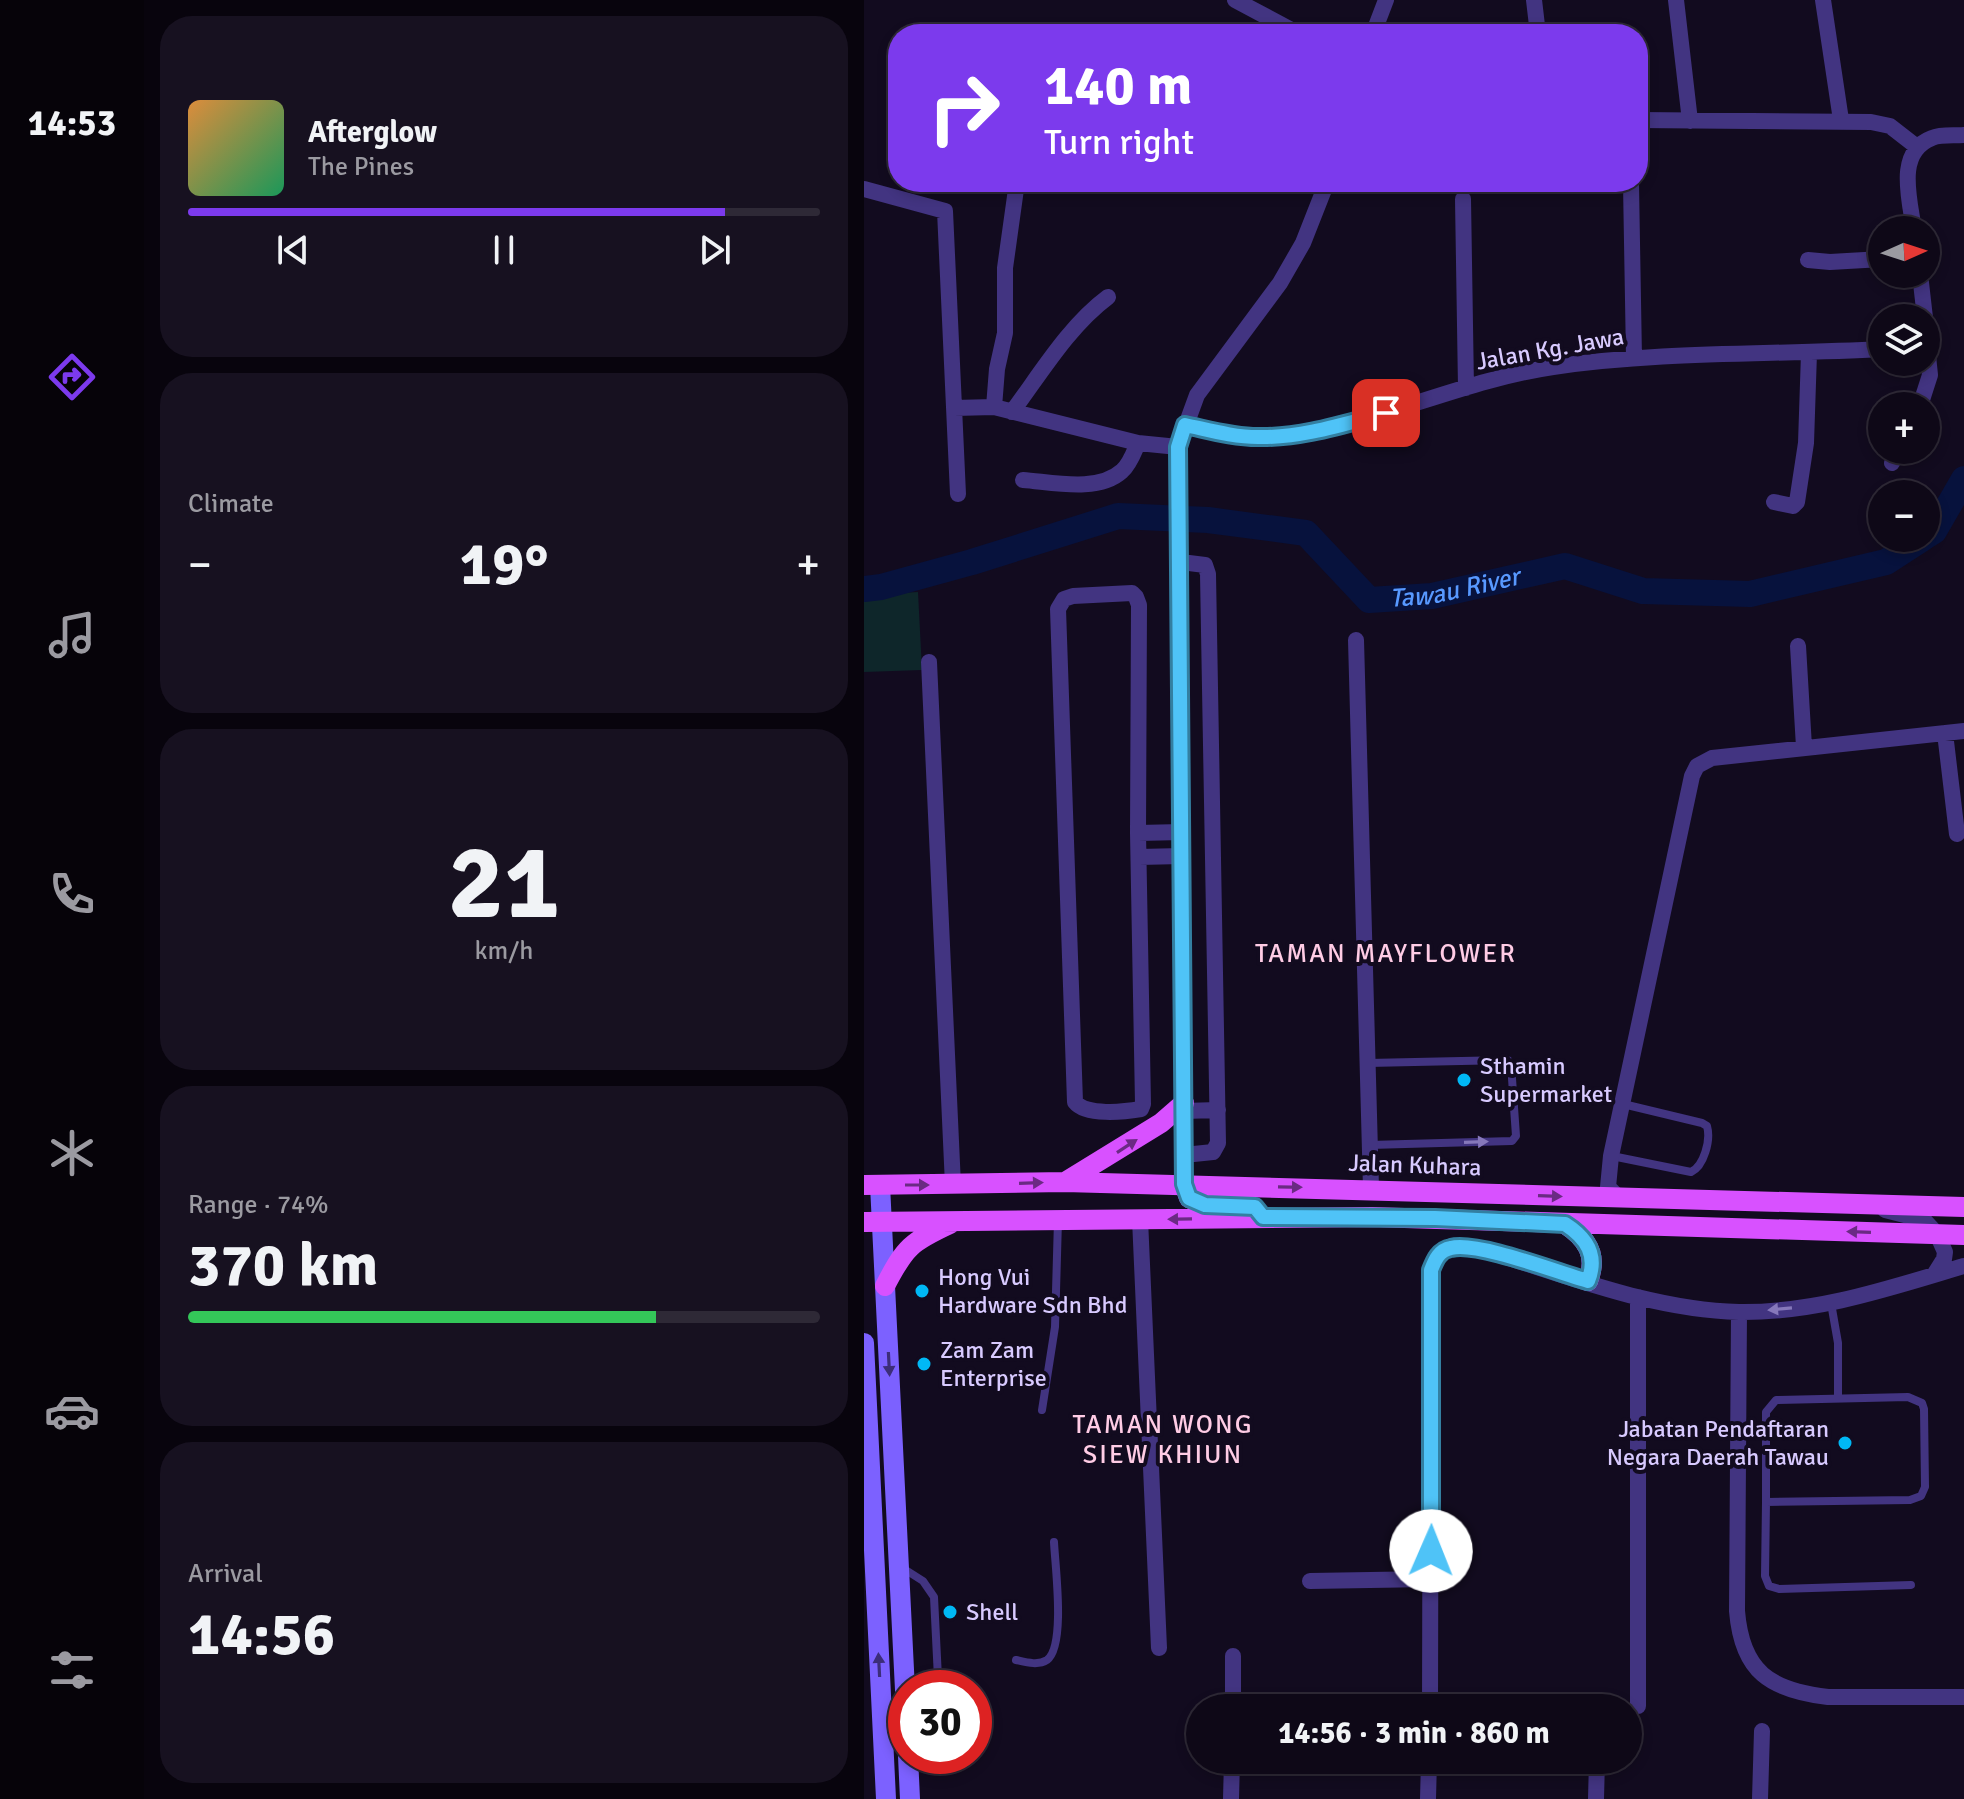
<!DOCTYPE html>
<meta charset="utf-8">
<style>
body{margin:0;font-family:Signika,sans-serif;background:#171120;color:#f1f3f6;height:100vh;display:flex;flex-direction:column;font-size:30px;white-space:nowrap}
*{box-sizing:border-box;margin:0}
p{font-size:26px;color:#9b9aa1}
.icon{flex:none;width:44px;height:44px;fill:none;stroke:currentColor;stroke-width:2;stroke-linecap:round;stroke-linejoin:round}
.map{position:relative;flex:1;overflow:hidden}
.side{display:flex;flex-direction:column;gap:16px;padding:16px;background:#08040d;width:720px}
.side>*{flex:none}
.hud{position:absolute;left:24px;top:24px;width:760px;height:168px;border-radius:32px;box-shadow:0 4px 12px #0003,0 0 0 2px #2e2936;background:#7c3aed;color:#fff;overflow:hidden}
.needle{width:52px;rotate:87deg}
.controls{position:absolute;left:1004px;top:216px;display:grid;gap:16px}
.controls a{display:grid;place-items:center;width:72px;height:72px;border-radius:50%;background:#0e0817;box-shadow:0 4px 12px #0003,0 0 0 2px #2e2936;font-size:40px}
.speed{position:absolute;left:24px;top:1670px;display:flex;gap:16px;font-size:40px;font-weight:700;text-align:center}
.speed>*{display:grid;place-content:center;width:104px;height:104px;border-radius:50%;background:#0e0817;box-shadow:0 4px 12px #0003,0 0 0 2px #2e2936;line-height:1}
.speed .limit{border:12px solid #d22;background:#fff;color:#111}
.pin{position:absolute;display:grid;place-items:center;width:68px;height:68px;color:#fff;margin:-34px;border-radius:16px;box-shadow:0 4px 12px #0006}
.me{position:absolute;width:88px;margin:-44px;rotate:1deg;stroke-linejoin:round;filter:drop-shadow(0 0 6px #0008)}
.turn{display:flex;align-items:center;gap:28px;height:168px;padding:0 24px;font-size:36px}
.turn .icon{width:104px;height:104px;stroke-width:2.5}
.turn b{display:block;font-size:56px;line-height:68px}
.big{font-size:60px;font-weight:700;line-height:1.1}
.side .widget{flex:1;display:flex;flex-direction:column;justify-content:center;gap:12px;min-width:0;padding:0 28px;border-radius:32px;background:#171120}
.side .dial{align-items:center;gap:0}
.dial b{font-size:104px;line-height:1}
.song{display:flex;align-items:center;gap:24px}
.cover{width:96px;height:96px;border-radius:12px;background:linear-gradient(135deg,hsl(30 70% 55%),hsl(150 70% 35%))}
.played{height:8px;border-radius:4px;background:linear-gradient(90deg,#7c3aed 85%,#2e2936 85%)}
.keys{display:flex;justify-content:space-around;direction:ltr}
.heat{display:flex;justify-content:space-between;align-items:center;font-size:44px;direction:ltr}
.charge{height:12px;border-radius:6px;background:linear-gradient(90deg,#34c759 74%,#2e2936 0)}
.trip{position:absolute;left:322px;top:1694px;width:456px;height:80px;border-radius:40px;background:#0e0817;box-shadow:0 4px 12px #0003,0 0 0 2px #2e2936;font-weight:700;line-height:80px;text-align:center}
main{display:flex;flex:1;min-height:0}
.dock{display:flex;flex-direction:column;width:144px;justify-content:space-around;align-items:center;background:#060309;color:#9b9aa1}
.dock .icon{width:56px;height:56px}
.dock .on{color:#7c3aed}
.dock b{font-size:36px;color:#f1f3f6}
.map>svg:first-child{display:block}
</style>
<main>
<nav class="dock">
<b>14:53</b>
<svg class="icon on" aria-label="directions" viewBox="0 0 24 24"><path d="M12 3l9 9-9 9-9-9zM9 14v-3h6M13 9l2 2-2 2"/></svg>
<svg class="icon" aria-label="music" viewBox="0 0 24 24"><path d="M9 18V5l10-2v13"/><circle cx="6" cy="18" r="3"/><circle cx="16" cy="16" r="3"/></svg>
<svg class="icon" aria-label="phone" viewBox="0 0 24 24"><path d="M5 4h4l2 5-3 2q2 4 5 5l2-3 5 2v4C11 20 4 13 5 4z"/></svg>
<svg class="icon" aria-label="climate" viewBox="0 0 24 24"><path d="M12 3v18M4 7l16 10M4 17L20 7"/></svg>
<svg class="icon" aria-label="car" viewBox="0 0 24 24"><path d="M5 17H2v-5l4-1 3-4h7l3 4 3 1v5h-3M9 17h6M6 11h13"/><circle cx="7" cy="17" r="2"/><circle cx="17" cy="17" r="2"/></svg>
<svg class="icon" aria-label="filters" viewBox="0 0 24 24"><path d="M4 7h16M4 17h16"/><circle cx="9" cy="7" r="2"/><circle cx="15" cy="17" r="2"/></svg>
</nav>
<section class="side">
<div class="widget">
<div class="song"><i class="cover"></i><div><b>Afterglow</b><p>The Pines</p></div></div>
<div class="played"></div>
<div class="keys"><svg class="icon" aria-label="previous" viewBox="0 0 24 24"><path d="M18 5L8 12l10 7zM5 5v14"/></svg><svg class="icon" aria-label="pause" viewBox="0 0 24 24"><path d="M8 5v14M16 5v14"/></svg><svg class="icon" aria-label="next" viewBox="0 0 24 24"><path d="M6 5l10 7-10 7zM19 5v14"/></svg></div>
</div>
<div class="widget"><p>Climate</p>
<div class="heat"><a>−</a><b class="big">19°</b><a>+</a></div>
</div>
<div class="widget dial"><b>21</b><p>km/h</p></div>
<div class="widget"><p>Range · 74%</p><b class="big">370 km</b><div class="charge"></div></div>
<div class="widget"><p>Arrival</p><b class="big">14:56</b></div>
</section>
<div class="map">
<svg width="1100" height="1799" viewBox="0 0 1100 1799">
<rect width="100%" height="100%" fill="#120b1f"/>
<path fill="#0e262a" d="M 54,592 L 58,670 L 0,672 L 0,595 Z"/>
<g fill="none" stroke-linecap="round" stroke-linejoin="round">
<g stroke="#07123d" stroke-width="26">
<path d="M 1062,536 L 1070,531 L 1100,479"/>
<path id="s1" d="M 0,589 L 17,587 L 108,562 L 254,516 L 344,520 L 442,533 L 505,600 L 568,596 L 701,566 L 779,591 L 886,594 L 1022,562 L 1059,538"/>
</g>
<path stroke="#423481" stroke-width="8" d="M 414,182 L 426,187 L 433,182
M 504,1063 L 644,1060 L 647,1064 L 652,1136 L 648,1141 L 506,1145
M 748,1156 L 827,1172 C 840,1166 847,1140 843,1126 L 838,1123 L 759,1104
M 967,1303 L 974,1343 L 974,1398
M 1044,1397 L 1058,1403 L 1060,1409 L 1061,1487 L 1057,1496 L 1046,1500 L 902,1502 L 902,1412 L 912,1400 Z
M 178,1410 L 191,1327 L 194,1220
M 902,1502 L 901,1576 L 905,1586 L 915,1589 L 1047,1585
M 37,1567 L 59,1581 L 70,1597 L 74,1678
M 152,1660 C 161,1662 174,1666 183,1660 C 202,1646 191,1565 190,1542"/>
<path stroke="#423481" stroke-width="16" d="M 371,0 L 435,34
M 670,0 L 674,34
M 812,0 L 826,121
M 959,0 L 977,120
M 509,34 L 522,0
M 774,120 L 1007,122 L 1026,126 L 1053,147
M 767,184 L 770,358
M 0,189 L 81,211 L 94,494
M 599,199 L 602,388
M 1050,230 C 1046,200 1031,152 1068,138 C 1077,134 1090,136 1100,135
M 944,260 L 966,262 L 1018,259
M 1056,274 L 1061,318
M 1056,406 L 1066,375 L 1062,336
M 130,407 L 133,369 L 141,333 L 141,268 L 153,182
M 90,408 L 130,407 L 274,443 L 314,447
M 148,412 C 177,373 205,326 244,297
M 321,425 C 345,430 368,436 393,437 C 426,438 458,430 489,422 C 556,404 621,377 689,367 C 798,351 909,355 1018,349
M 1028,463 L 1034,450
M 159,480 C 188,482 234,493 258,471 C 266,464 270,452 274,443
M 910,502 L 929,506 L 933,502 L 942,443 L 945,353
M 317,562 L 341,565 L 344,574 L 354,1143 L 349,1152 L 320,1155
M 268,593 L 272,597 L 275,605 L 274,833 L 279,1104 L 277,1109 C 260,1112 222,1116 211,1102 L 194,609 L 200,599 L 209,596 Z
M 492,640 L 507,1188
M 934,646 L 940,747
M 65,662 L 89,1185
M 1081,733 L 1093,834
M 274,833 L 318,832
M 275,857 L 318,856
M 320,1111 L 354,1110
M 320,1184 L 314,447 L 333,395 L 416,283 L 439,243 L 463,182
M 756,1199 L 744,1187 L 747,1156 L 828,776 L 833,766 L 848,758 L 1100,731
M 1021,1210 L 1060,1220 L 1073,1234 L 1081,1252 L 1080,1259 L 1070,1275
M 276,1219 L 295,1648
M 875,1312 L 873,1611 C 878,1672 906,1690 964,1697 L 1100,1697
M 446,1581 L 566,1579
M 774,1706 L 774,1297
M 369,1708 L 369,1656
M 566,1708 L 567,1270 C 577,1243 590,1245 616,1249 C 700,1274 786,1310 875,1312 C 953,1313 1026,1288 1100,1266
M 367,1799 L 368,1760
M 564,1799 L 565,1760
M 732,1799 L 733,1760
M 896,1799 L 898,1731"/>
<path stroke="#7c61ff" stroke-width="20" d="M 16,1185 L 42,1710
M 0,1343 L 22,1799
M 44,1756 L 46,1799"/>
<path stroke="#d851ff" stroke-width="20" d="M 201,1182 L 297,1123 L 320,1103
M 320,1184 L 325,1198 L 341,1205 L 368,1205
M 0,1185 L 201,1182 L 1100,1207
M 0,1222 L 508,1217 L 1100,1235
M 701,1224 C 723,1238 734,1256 724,1281
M 21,1286 C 41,1247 47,1242 86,1224"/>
</g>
<defs><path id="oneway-solid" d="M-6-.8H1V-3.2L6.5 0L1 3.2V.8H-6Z" transform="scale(2)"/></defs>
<g fill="#8678ba">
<use href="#oneway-solid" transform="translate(612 1142) rotate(-2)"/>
<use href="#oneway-solid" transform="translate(916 1309) rotate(175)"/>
</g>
<g fill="#6b2a84">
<use href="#oneway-solid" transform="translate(263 1146) rotate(-33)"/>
<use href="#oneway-solid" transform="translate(167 1183) rotate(-2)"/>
<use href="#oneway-solid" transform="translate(53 1185)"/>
<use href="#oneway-solid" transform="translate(426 1187) rotate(1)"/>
<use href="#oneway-solid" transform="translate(686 1196) rotate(2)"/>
<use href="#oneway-solid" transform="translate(316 1219) rotate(179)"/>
<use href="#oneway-solid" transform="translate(995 1232) rotate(-178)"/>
</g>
<g fill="#3c2d79">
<use href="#oneway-solid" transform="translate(25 1364) rotate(87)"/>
<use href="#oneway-solid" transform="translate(15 1665) rotate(-93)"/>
</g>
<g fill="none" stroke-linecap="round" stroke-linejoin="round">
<g stroke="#337fa1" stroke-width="20">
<path id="route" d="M 522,413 C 480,424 438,438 394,437 C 369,437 345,430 321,425 L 314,447 L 320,1184 L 325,1198 L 341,1205 L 391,1207 L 399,1217 L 571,1218 L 701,1224 C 723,1238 734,1256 724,1281 C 695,1273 613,1241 587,1248 C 575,1250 571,1260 567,1270 L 567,1551"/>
</g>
<use href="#route" stroke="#4fc3f7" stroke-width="14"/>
</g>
<g fill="#00b8f5" stroke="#120b1f" stroke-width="3">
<circle cx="600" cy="1080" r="8"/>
<circle cx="58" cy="1291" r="8"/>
<circle cx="60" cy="1364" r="8"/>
<circle cx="981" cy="1443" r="8"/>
<circle cx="86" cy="1612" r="8"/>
</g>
<g text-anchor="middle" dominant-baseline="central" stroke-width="8" stroke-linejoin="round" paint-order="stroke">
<g font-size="24" fill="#d8caff" stroke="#120b1f">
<text transform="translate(686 349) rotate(-10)">Jalan Kg. Jawa</text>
<text transform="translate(551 1165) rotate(2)">Jalan Kuhara</text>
</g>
<g font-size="24" fill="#d8caff" stroke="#120b1f" text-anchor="start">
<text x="616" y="1066">Sthamin<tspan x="616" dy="28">Supermarket</tspan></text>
<text x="74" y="1277">Hong Vui<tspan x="74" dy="28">Hardware Sdn Bhd</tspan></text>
<text x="76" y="1350">Zam Zam<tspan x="76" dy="28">Enterprise</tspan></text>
<text x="965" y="1429" text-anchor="end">Jabatan Pendaftaran<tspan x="965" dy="28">Negara Daerah Tawau</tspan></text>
<text x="102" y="1612">Shell</text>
</g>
<g font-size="26" font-style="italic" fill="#5899ff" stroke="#120b1f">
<text stroke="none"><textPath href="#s1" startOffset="632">Tawau River</textPath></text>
</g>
<g font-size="26" letter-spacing="2" fill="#ffcce5" stroke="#120b1f">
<text x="522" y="954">TAMAN MAYFLOWER</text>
<text x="299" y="1425">TAMAN WONG<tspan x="299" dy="30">SIEW KHIUN</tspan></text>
</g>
</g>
</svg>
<div class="controls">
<a><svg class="needle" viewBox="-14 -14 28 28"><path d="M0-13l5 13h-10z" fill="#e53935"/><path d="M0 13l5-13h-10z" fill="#9b9aa1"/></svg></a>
<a><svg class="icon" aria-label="layers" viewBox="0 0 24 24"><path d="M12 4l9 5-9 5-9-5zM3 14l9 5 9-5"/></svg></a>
<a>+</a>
<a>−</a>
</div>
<div class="speed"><div class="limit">30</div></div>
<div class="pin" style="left:522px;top:413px;background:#d93025"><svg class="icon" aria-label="arrive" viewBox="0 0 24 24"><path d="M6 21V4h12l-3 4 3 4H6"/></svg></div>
<svg class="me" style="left:567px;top:1551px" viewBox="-20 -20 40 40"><circle r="19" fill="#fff"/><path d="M0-13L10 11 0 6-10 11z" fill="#4fc3f7"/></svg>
<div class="trip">14:56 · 3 min · 860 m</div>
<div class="hud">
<div class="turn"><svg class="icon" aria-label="right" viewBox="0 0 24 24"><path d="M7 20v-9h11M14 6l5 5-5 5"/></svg><div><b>140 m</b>Turn right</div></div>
</div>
</div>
</main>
